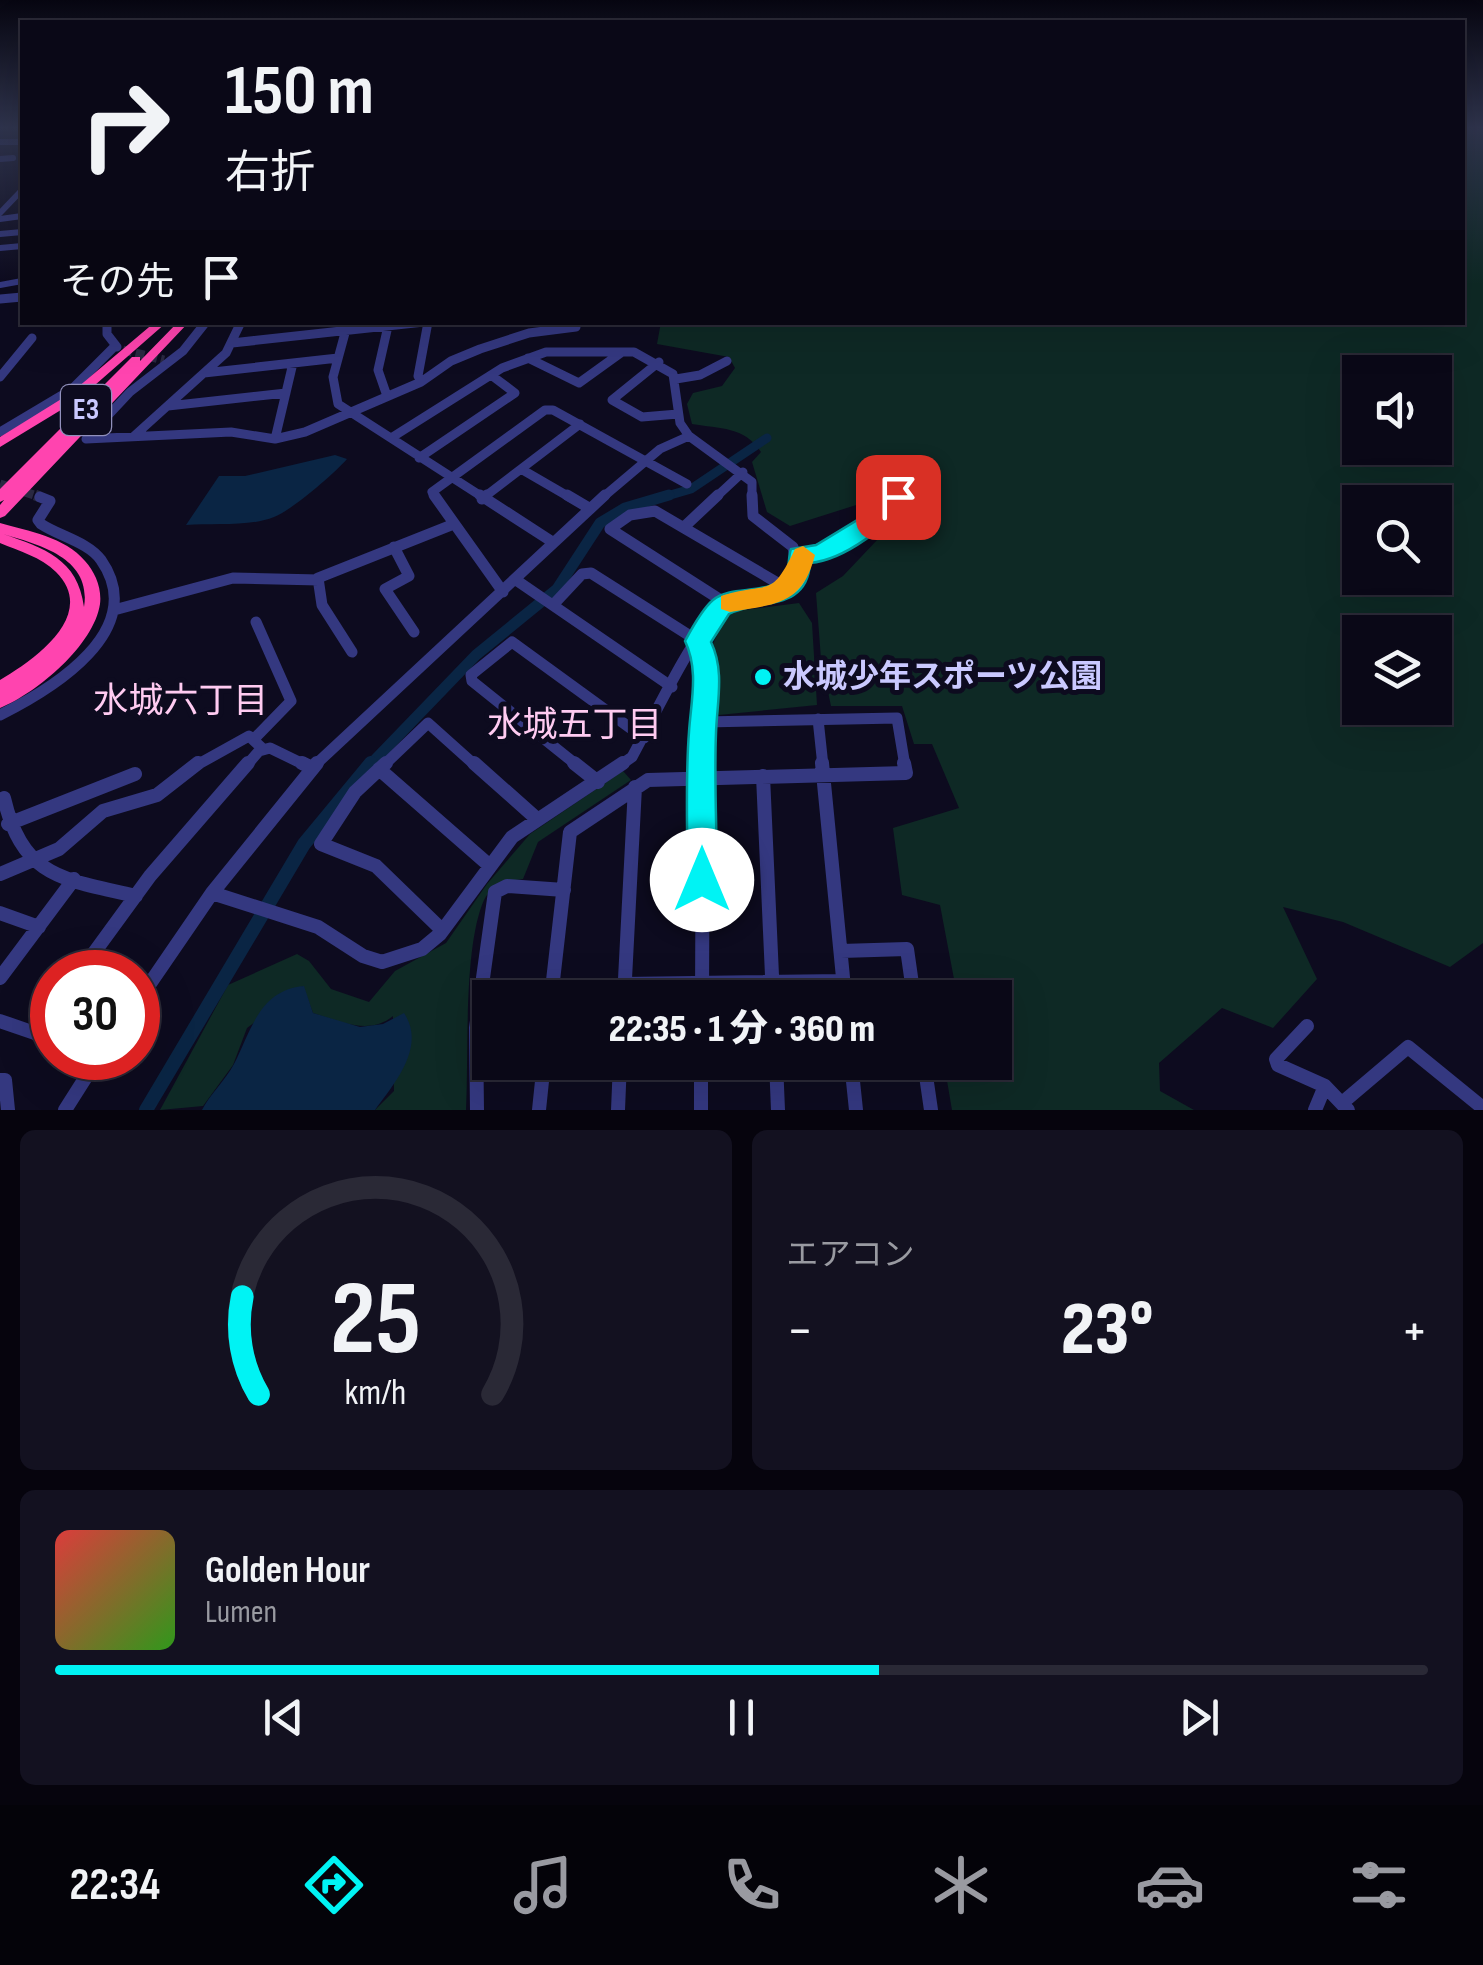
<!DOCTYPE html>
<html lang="ja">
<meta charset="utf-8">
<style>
body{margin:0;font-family:"Sofia Sans Condensed","Noto Sans JP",sans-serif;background:#131120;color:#f1f3f6;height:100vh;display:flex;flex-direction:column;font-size:38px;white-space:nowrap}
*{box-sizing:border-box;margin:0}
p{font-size:32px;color:#999aa1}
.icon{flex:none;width:55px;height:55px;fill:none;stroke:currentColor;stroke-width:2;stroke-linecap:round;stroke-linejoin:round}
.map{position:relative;height:1110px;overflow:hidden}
.panel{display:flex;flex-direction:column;gap:20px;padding:20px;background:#06040d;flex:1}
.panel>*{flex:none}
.top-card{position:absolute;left:20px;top:20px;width:1445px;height:305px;border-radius:0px;box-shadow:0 10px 40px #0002,0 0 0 2px #2a2936;background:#0a0817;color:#f1f3f6;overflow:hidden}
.buttons{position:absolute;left:1342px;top:355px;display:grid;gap:20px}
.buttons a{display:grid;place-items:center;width:110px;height:110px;border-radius:0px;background:#0a0817;box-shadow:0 10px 40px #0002,0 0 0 2px #2a2936;font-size:50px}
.speed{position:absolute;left:30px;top:950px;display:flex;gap:20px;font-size:50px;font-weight:700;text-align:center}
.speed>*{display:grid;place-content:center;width:130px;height:130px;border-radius:50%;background:#0a0817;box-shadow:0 10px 40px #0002,0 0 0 2px #2a2936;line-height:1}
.speed .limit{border:15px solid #d22;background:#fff;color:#111}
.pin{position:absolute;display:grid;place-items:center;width:85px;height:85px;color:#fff;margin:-42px;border-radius:20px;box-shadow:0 5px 15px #0006}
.me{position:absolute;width:110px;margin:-55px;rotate:0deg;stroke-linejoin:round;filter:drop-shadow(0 0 8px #0008)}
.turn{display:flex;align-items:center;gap:35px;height:210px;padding:0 40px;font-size:45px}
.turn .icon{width:130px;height:130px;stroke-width:2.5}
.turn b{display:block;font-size:70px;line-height:85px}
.then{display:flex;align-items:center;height:95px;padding:0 40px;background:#0003;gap:20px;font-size:38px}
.big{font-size:75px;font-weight:800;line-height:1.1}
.panel .card{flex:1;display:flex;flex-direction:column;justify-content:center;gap:15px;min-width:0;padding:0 35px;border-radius:15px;background:#131120}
.panel .dial{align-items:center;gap:0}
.dial svg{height:260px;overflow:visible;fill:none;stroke:#2a2936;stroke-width:7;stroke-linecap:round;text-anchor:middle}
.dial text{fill:#f1f3f6;stroke:none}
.song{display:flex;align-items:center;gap:30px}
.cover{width:120px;height:120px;border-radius:15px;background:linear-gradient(135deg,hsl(0 70% 55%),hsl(110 70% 35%))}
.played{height:10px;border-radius:5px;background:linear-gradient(90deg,#00f3f4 60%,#2a2936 60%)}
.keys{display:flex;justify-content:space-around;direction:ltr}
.heat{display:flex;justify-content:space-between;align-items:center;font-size:55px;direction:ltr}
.panel .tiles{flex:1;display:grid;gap:20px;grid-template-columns:1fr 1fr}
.card:last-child{grid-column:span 2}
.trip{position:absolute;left:472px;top:980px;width:540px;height:100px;border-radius:0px;background:#0a0817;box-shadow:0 10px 40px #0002,0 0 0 2px #2a2936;font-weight:800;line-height:100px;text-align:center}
.menu{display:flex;height:160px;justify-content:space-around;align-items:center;background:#040309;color:#999aa1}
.menu .icon{width:70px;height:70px}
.menu .on{color:#00f3f4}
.menu b{font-size:45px;color:#f1f3f6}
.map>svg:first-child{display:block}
</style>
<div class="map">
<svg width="1483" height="1110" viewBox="0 0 1483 1110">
<rect width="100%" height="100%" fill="#0d0b1f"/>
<path fill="#0e2925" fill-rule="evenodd" d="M 1463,129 L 1483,129 L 1483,943 L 1450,967 L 1343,922 L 1283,907 L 1317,979 L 1273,1028 L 1222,1008 L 1159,1063 L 1160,1091 L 1194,1110 L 952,1110 L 944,1063 L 995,1062 L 995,998 L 934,997 L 933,992 L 954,979 L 940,905 L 902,895 L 893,828 L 959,808 L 932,744 L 914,744 L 902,706 L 831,706 L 821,659 L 816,593 L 843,576 L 897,519 L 872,500 L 790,526 L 767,512 L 752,462 L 761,452 C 744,426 720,429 692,424 L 687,404 L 693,393 L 722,386 L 735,368 L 729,357 L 657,344 L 661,322 L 1462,322 ZM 1360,372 L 1435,372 L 1435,448 L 1360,448 ZM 1360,502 L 1435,502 L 1435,578 L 1360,578 ZM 1360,632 L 1435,632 L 1435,708 L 1360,708 Z
M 799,603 L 812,623 L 817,705 L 719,715 L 712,708 L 711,648 L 728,612 Z
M 623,771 L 631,780 L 538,842 L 523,879 C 507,881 492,884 484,900 C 463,948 469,1054 466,1110 L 375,1110 L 394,1091 L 393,1016 C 369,1036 339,1021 313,1013 L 303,986 L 247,1028 L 233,1065 L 203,1106 L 160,1110 L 228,985 L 297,954 L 309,961 L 331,989 L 369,1002 L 395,971 L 446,943 L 487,884 L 530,834 Z"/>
<path fill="#0a2544" d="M 335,455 L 347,459 C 334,474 292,510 274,517 C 250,527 213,523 186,525 L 219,476 L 245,476 Z
M 304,986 L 313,1013 L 360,1027 L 383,1024 L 404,1013 C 427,1047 393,1085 375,1110 L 202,1110 C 210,1094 225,1081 234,1064 C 251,1031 259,990 304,986 Z"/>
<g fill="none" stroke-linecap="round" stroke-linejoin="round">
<path stroke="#0a2544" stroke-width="2.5" d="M 1352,570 L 1368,589"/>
<path stroke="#0a2544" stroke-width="9" d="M 660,498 L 691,489 L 767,438"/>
<path stroke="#0a2544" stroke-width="11" d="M 369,766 L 476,655 L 557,589 L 600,523 L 625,508 L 669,495"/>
<path stroke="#0a2544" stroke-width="14" d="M 146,1110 L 304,844 L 371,763"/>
<path stroke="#292841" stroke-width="9" stroke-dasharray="9 4" stroke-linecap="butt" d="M 123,350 L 164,360
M 0,484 L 40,497"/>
<path stroke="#292841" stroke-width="11" stroke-dasharray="11 5" stroke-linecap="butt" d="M 35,495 L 40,497"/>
<path stroke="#343880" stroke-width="6" d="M 0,142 L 22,142
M 0,159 L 13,158
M 0,213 L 22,190
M 0,219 L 22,216
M 0,234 L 22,232
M 0,248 L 22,246
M 0,285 L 22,281"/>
<path stroke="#343880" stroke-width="9" d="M 0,299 L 22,297
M 107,322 L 107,334 L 117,347
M 206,322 L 183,351 L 130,392 L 86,439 L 231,432 L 275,439 L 305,432 L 421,382 L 451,361 L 480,349 L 529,333 L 576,327
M 348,322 L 333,377 L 338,404 L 484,498
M 232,343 L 424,322
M 528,358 L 579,383 L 622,352
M 659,362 L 612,400 L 642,417 L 678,414
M 204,373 L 338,358
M 0,377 L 32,338
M 676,379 L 700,375 L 727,361
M 421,382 L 418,376 L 428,322
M 387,396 L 378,370 L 388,326
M 168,406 L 286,393
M 0,432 L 72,389 L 115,346
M 133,437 L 226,353 L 241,322
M 391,438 L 502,368 L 546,352 L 634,352 L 673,374 L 680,423 L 689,436 L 752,482 L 752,498
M 275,439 L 293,363
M 419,458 L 515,393 L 491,375
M 521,469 L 571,498
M 436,498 L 432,492 L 545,410 L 553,410 L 687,484
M 483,498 L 580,424
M 602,498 L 660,449 L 689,436
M 715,498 L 743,472"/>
<path stroke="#343880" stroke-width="11" d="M 434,495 L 503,592
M 480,495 L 551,541
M 567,495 L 589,508
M 482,499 L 487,495
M 684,527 L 718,495
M 394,547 L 409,576 L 385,589 L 414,632
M 800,555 L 841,541 L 898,497
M 516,580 L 672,687
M 727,604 L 610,529 L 630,515 L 655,511 L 788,589
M 553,605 L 582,574 L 591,573 L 698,641 L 707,702 L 703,766
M 114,610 L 233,578 L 319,580
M 352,652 L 322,605 L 318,578 L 454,524
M 0,715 C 52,689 150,630 101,560 C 88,542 59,536 41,524 L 38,520 L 50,501 L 40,497
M 818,719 L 823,766
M 705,722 L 897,718 L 905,766
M 255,738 L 291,701 L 256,622
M 195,766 L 249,736 L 263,749
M 246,766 L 259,751 L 270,748 L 307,766
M 314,766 L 605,495
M 383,766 L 428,723 L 476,766
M 578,766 L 472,681 L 471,675 L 512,642 L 644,738
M 619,766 L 632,757 C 648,728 695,631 716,614 C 745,589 768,605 798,575 L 793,547 L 753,516 L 752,495"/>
<path stroke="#343880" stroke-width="14" d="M 302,763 L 312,768
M 386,763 L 355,792 L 321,844 L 376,866 L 442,930
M 474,763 L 537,819
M 574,763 L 598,782
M 822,763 L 845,998
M 379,769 L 490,866
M 763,776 L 773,998
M 4,798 C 23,879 64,879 136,896
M 8,824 L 135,774
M 0,874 L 59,849 L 103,811 L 157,795 L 198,763
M 212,893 L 318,927 L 363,956 L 382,962 L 422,949 L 440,934 L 512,837 L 623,763
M 0,913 L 39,927
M 841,951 L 907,949 L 914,998
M 80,972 L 150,876 L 248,763
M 0,978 L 74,879
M 553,985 L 843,981
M 551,998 L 570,832 L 648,780 L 906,773 L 904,763
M 624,998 L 635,787
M 702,998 L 703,763
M 138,1001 L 212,893 L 317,763
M 0,1021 L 52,1039
M 1307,1026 L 1276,1059 L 1278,1065 L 1325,1086 L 1348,1110
M 36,1034 L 52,1011
M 701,1062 L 701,1110
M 776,1062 L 778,1110
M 851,1062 L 856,1110
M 924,1062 L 931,1110
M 0,1080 L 5,1080 L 8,1110
M 1342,1103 L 1408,1047 L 1483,1108
M 65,1110 L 98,1058
M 477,1110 L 476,1028 L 495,892 L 507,886 L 564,890
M 539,1110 L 544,1062
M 618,1110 L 620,1062
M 1315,1110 L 1325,1086"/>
<path fill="#ff44af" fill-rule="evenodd" d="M 155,322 L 167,322 L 79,399 L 0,447 L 0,437 L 71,393 Z
M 178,322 L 189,322 L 5,516 L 0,518 L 0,505 L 4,500 L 0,502 L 0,489 L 132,357 L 140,357 L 140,361 Z
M 0,523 C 28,531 65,537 85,561 C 95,572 102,588 100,604 C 94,645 37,693 0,708 L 0,680 C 33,661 99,615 56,572 C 41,557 19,551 0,543 ZM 3,534 C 40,545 92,558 84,607 C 78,559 44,548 3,534 Z"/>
</g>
<linearGradient id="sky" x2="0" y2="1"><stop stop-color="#070611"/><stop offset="0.45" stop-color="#2f344d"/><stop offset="1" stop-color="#2f344d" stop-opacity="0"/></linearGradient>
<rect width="1483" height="284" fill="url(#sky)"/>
<path fill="#00f3f4" stroke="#009e9f" stroke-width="2.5" d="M 898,489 L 909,497 C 891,525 844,560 810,563 C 807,612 760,598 729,614 L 711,642 C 725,671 717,702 716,733 C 714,782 717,832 717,880 L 713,891 L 702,896 L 692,891 L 687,880 C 688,831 685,781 689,732 C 691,701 699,670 685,641 C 692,628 702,609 713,600 C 733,583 773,598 786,572 C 790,566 788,557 791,549 L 816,545 L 877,508 Z"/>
<path fill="#f59e0b" d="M 803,546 L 815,555 C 802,606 775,604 730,612 L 721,609 L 721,596 C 770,580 770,601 795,549 Z"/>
<circle fill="#00f3f4" stroke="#0d0b1f" stroke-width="4" cx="763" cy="677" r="10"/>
<g text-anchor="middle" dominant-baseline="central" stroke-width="10" stroke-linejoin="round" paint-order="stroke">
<rect fill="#0d0b1f" stroke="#9190bc" stroke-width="2.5" x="61" y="385" width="50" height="50" rx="8"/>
<g font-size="30" font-weight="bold" fill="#cac9ff">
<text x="86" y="410">E3</text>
</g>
<g font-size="32" font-weight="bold" fill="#cac9ff" stroke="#0d0b1f" text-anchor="start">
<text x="783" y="677">水城少年スポーツ公園</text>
</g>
<g font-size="35" fill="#ffcbf1" stroke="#0d0b1f">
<text x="181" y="701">水城六丁目</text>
<text x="575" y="725">水城五丁目</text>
</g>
</g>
</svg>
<div class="buttons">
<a><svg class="icon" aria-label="sound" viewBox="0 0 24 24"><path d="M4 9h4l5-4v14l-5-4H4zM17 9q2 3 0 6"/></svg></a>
<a><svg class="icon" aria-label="search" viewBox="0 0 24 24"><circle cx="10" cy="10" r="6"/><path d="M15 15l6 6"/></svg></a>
<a><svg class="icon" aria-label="layers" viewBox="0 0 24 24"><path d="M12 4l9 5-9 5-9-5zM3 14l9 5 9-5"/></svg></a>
</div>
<div class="speed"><div class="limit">30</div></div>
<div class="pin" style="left:898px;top:497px;background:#d93025"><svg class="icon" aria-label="arrive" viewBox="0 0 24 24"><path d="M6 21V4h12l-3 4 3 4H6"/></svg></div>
<svg class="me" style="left:702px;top:880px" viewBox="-20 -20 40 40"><circle r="19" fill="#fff"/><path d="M0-13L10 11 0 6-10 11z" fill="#00f3f4"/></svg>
<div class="trip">22:35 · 1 分 · 360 m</div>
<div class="top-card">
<div class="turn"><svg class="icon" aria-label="right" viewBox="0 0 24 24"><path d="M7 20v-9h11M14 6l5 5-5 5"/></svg><div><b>150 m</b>右折</div></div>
<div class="then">その先<svg class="icon" aria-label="arrive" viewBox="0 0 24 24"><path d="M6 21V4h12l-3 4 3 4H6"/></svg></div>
</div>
</div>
<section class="panel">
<div class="tiles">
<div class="card dial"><svg viewBox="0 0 100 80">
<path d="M14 69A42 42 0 1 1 86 69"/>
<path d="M14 69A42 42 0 0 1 9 39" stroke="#00f3f4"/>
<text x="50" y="56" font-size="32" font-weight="700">25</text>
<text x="50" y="72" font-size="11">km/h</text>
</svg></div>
<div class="card"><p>エアコン</p>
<div class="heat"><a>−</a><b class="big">23°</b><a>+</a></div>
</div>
<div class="card">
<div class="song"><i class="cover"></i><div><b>Golden Hour</b><p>Lumen</p></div></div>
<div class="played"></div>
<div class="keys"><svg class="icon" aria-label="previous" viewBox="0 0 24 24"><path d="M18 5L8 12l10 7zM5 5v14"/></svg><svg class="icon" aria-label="pause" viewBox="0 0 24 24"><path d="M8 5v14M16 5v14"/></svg><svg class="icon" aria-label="next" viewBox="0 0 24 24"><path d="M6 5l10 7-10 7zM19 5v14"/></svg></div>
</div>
</div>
</section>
<nav class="menu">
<b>22:34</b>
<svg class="icon on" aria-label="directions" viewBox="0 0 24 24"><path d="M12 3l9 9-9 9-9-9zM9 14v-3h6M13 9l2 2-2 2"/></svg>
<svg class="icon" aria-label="music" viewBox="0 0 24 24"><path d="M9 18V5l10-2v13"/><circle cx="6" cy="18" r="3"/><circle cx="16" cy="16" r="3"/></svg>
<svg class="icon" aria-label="phone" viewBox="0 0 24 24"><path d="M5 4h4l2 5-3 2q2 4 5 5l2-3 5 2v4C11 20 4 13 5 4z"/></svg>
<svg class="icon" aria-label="climate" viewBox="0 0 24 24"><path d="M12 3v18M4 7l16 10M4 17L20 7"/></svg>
<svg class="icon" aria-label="car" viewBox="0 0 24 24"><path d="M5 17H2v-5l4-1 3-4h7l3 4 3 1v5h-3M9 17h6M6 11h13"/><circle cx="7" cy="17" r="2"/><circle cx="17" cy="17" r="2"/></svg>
<svg class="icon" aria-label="filters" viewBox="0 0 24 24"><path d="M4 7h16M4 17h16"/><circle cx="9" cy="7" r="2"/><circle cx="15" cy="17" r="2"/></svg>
</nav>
